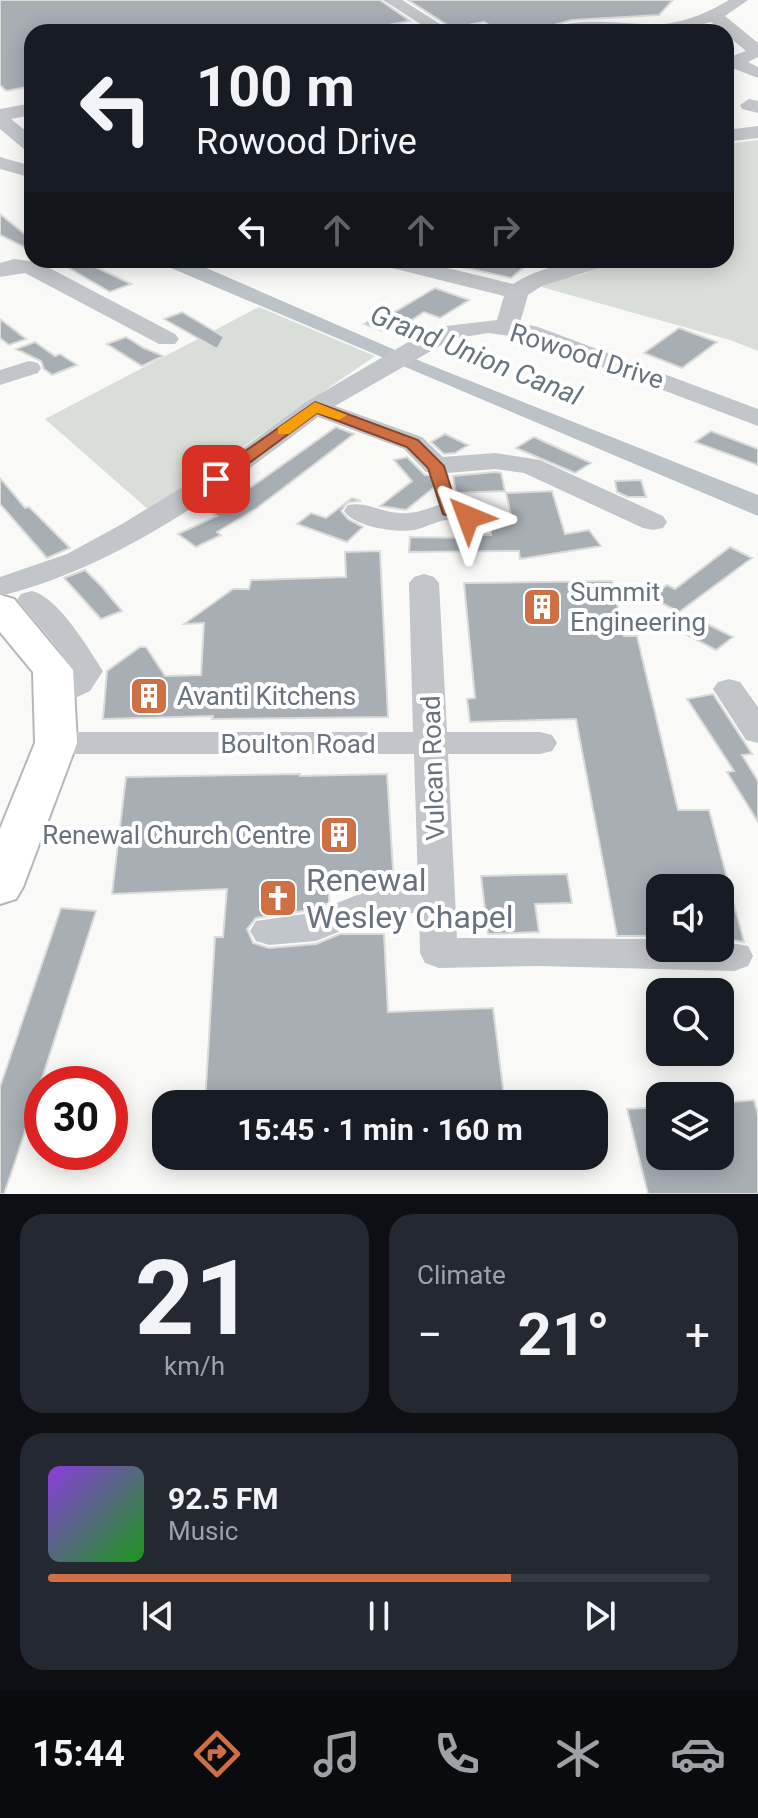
<!DOCTYPE html>
<meta charset="utf-8">
<style>
body{margin:0;font-family:Roboto,sans-serif;background:#242831;color:#f1f3f6;height:100vh;display:flex;flex-direction:column;font-size:30px;white-space:nowrap}
*{box-sizing:border-box;margin:0}
p{font-size:26px;color:#9ea1a6}
.icon{flex:none;width:44px;height:44px;fill:none;stroke:currentColor;stroke-width:2;stroke-linecap:round;stroke-linejoin:round}
.map{position:relative;height:1194px;overflow:hidden}
.panel{display:flex;flex-direction:column;gap:20px;padding:20px;background:#0d0f14;flex:1}
.panel>*{flex:none}
.top-card{position:absolute;left:24px;top:24px;width:710px;height:244px;border-radius:24px;box-shadow:0 4px 20px #0003;background:#171b24;color:#f1f3f6;overflow:hidden}
.buttons{position:absolute;left:646px;top:874px;display:grid;gap:16px}
.buttons a{display:grid;place-items:center;width:88px;height:88px;border-radius:16px;background:#171b24;box-shadow:0 4px 20px #0003;font-size:40px}
.speed{position:absolute;left:24px;top:1066px;display:flex;gap:16px;font-size:40px;font-weight:700;text-align:center}
.speed>*{display:grid;place-content:center;width:104px;height:104px;border-radius:50%;background:#171b24;box-shadow:0 4px 20px #0003;line-height:1}
.speed .limit{border:12px solid #d22;background:#fff;color:#111}
.pin{position:absolute;display:grid;place-items:center;width:68px;height:68px;color:#fff;margin:-34px;border-radius:16px;box-shadow:0 4px 12px #0006}
.me{position:absolute;width:88px;margin:-44px;rotate:316deg;stroke-linejoin:round;filter:drop-shadow(0 0 6px #0008)}
.turn{display:flex;align-items:center;gap:28px;height:168px;padding:0 40px;font-size:36px}
.turn .icon{width:104px;height:104px;stroke-width:2.5}
.turn b{display:block;font-size:56px;line-height:68px}
.lanes{display:flex;align-items:center;height:76px;padding:0 40px;background:#0003;justify-content:center;gap:40px;direction:ltr}
.lanes .off{opacity:.35}
.big{font-size:60px;font-weight:700;line-height:1.1}
.panel .widget{flex:1;display:flex;flex-direction:column;justify-content:center;gap:12px;min-width:0;padding:0 28px;border-radius:24px;background:#242831}
.panel .dial{align-items:center;gap:0}
.dial b{font-size:104px;line-height:1}
.song{display:flex;align-items:center;gap:24px}
.cover{width:96px;height:96px;border-radius:12px;background:linear-gradient(135deg,hsl(270 70% 55%),hsl(120 70% 35%))}
.played{height:8px;border-radius:4px;background:linear-gradient(90deg,#ce6f44 70%,#363941 70%)}
.keys{display:flex;justify-content:space-around;direction:ltr}
.heat{display:flex;justify-content:space-between;align-items:center;font-size:44px;direction:ltr}
.panel .tiles{flex:1;display:grid;gap:20px;grid-template-columns:1fr 1fr}
.widget:last-child{grid-column:span 2}
.trip{position:absolute;left:152px;top:1090px;width:456px;height:80px;border-radius:24px;background:#171b24;box-shadow:0 4px 20px #0003;font-weight:700;line-height:80px;text-align:center}
.tabs{display:flex;height:128px;justify-content:space-around;align-items:center;background:#090b0e;color:#9ea1a6}
.tabs .icon{width:56px;height:56px}
.tabs .active{color:#ce6f44}
.tabs b{font-size:36px;color:#f1f3f6}
.map>svg:first-child{display:block}
</style>
<div class="map">
<svg width="758" height="1194" viewBox="0 0 758 1194">
<rect width="100%" height="100%" fill="#f9faf8"/>
<path fill="#d9ded8" d="M 758,140 L 758,351 L 730,340 L 538,286 C 558,275 591,280 603,260 L 726,260 L 726,144 Z
M 259,307 L 375,356 L 150,511 L 45,419 Z"/>
<path fill="#bbc3c8" d="M 152,260 L 188,260 L 425,363 L 758,495 L 758,516 Z"/>
<path fill="#a7aeb4" stroke="#dbdcda" stroke-width="2" d="M 0,0 L 380,0 L 410,21 L 389,25 L 401,32 L 32,32 L 32,86 L 6,91 L 0,85 Z
M 408,0 L 673,0 L 659,15 L 572,20 L 529,32 L 501,32 L 484,22 L 452,28 Z
M 0,214 L 32,240 L 32,251 L 0,235 Z
M 65,260 L 81,260 L 131,284 L 110,292 L 62,264 Z
M 462,260 L 509,260 L 528,264 L 511,278 L 462,267 Z
M 435,288 L 469,300 L 440,318 L 424,312 L 410,321 L 404,318 L 382,331 L 364,324 L 385,311 L 391,314 Z
M 182,312 L 224,337 L 217,349 L 164,319 Z
M 0,319 L 26,339 L 9,345 L 0,338 Z
M 679,328 L 717,342 L 682,368 L 644,353 Z
M 126,337 L 144,348 L 163,356 L 142,366 L 107,344 Z
M 35,342 L 55,356 L 60,354 L 77,365 L 52,375 L 44,369 L 41,361 L 16,349 Z
M 336,427 L 354,434 L 257,508 L 217,532 L 221,535 L 196,547 L 178,534 L 217,516 L 213,514 Z
M 711,431 L 758,449 L 758,465 L 695,442 Z
M 445,434 L 468,445 L 455,453 L 444,454 L 431,442 Z
M 534,437 L 591,463 L 575,473 L 516,448 Z
M 407,457 L 425,475 L 448,476 L 406,510 L 380,506 L 412,481 L 394,460 Z
M 495,472 L 501,473 L 505,491 L 456,493 L 453,476 Z
M 0,478 L 25,508 L 29,507 L 70,548 L 47,558 L 0,504 Z
M 641,480 L 646,497 L 628,497 L 617,492 L 615,481 Z
M 552,491 L 565,534 L 589,530 L 601,546 L 520,559 L 519,551 L 409,552 L 410,537 L 469,538 L 469,535 L 491,535 L 491,524 L 513,523 L 506,493 Z
M 352,498 L 361,501 L 348,502 L 341,511 L 348,519 L 363,527 L 347,542 L 297,524 L 311,513 L 326,518 Z
M 730,547 L 752,558 L 679,612 L 650,597 L 667,585 L 675,589 Z
M 380,551 L 388,717 L 212,719 L 213,716 L 103,719 L 107,671 L 140,647 L 146,647 L 165,676 L 201,675 L 204,623 L 184,624 L 233,589 L 249,589 L 251,580 L 346,577 L 345,552 Z
M 85,570 L 102,587 L 122,611 L 101,619 L 64,578 Z
M 612,581 L 624,636 L 637,636 L 678,810 L 709,810 L 744,942 L 720,938 L 720,888 L 660,888 L 660,936 L 617,936 L 576,719 L 470,722 L 467,699 L 475,698 L 464,583 Z
M 693,617 L 733,637 L 716,650 L 676,629 Z
M 713,694 L 752,754 L 742,755 L 758,781 L 758,822 L 727,772 L 734,771 L 687,699 Z
M 300,774 L 300,776 L 387,774 L 394,885 L 329,888 L 329,903 L 311,910 L 256,918 L 247,929 L 253,943 L 269,948 L 316,944 L 340,934 L 384,934 L 388,1012 L 493,1008 L 505,1104 L 205,1104 L 215,937 L 223,937 L 227,889 L 112,894 L 126,777 Z
M 567,874 L 572,903 L 535,904 L 539,932 L 488,934 L 481,876 Z
M 61,908 L 96,911 L 15,1162 L 4,1194 L 0,1194 L 0,1087 Z
M 754,1100 L 758,1114 L 758,1194 L 648,1194 L 627,1109 L 660,1107 L 660,1156 L 720,1156 L 720,1103 Z"/>
<g fill="none" stroke-linecap="round" stroke-linejoin="round">
<g stroke="#b4b7bb" stroke-width="4">
<path id="major" d="M 0,595 L 14,599 L 73,670 L 77,743 L 23,887 L 16,899 L 0,904 L 0,829 L 35,743 L 33,672 L 0,632 Z"/>
</g>
<path fill="#c2c5c9" fill-rule="evenodd" d="M 383,0 L 402,0 L 453,32 L 433,32 Z
M 729,0 L 748,0 L 725,16 L 758,43 L 758,57 L 748,62 L 758,67 L 758,78 L 727,66 L 727,58 L 746,51 L 711,22 L 672,32 L 549,32 C 570,13 637,27 665,24 C 688,21 709,12 729,0 Z
M 749,99 L 758,101 L 758,113 L 742,109 L 740,105 Z
M 32,103 L 32,115 L 11,119 L 32,136 L 32,152 L 25,150 L 0,129 L 0,109 Z
M 758,126 L 758,138 L 726,142 L 726,130 Z
M 0,157 L 32,166 L 32,178 L 0,169 Z
M 14,259 L 38,262 L 175,334 L 179,339 L 175,344 L 159,344 L 25,273 L 0,277 L 0,263 Z
M 377,260 L 415,260 L 513,284 C 540,267 573,260 604,260 L 599,268 L 542,286 L 528,295 L 520,323 L 538,327 L 758,409 L 758,426 L 525,338 L 488,333 L 452,339 L 335,406 L 422,437 L 443,457 L 495,453 L 540,460 L 663,516 L 667,522 L 663,528 L 653,530 L 643,528 L 524,473 L 495,469 L 436,474 L 426,472 L 404,449 L 318,417 C 223,490 118,567 0,596 L 0,577 L 67,554 L 122,524 L 230,458 L 306,402 L 410,341 L 446,326 L 497,320 L 504,296 L 380,265 Z
M 29,361 L 38,363 L 41,368 L 38,373 L 0,385 L 0,370 Z
M 449,502 L 486,514 L 490,520 L 486,526 C 471,530 464,521 450,520 C 440,519 425,528 414,530 C 395,533 355,527 344,511 L 348,505 C 366,501 381,512 399,513 C 417,515 432,506 449,502 Z
M 424,574 L 434,577 L 439,583 L 447,732 L 540,732 L 552,735 L 557,743 L 552,751 L 540,754 L 448,754 L 457,938 L 660,939 L 660,948 L 720,948 L 720,941 L 748,946 L 753,956 L 748,966 L 734,971 L 539,966 L 439,968 L 425,963 L 420,953 L 419,912 L 368,920 L 316,941 L 269,945 L 256,941 L 250,931 L 256,921 L 312,913 L 362,893 L 418,885 L 414,754 L 56,754 L 44,751 L 39,743 L 44,735 L 56,732 L 413,732 L 409,583 L 414,577 Z
M 32,591 C 59,598 88,648 103,671 L 90,691 L 56,707 L 45,704 L 40,697 C 48,685 63,683 71,671 L 52,641 L 17,600 L 21,594 Z
M 729,679 L 740,682 L 758,707 L 758,743 L 746,740 L 713,689 L 718,682 Z"/>
<use href="#major" fill="#fff" fill-rule="evenodd"/>
</g>
<path fill="#ce6f44" stroke="#86482c" stroke-width="2" d="M 315,402 L 418,440 L 444,466 L 457,507 L 477,517 L 474,521 L 468,523 L 443,514 L 428,468 L 407,447 L 317,413 L 222,483 L 210,483 L 208,479 L 210,476 Z"/>
<path fill="#f59e0b" d="M 315,402 L 347,415 L 339,420 L 317,413 L 289,434 L 278,434 L 278,428 Z"/>
<defs>
<g id="building-square" transform="scale(2)"><rect x="-9" y="-9" width="18" height="18" rx="4" fill="#ce6f44" stroke="#fff"/><path d="M-4-6H4V6H1V3H-1V6H-4ZM-2.5-4.3h1.7v1.8h-1.7ZM.8-4.3h1.7v1.8H.8ZM-2.5-1h1.7V.8h-1.7ZM.8-1h1.7V.8H.8Z" fill="#fff"/></g>
<g id="church-square" transform="scale(2)"><rect x="-9" y="-9" width="18" height="18" rx="4" fill="#ce6f44" stroke="#fff"/><path d="M-1.2-6h2.4v3.5h3.3v2.4h-3.3V6h-2.4V-.1h-3.3v-2.4h3.3Z" fill="#fff"/></g>
</defs>
<g fill-rule="evenodd">
<use href="#building-square" x="542" y="607"/>
<use href="#building-square" x="149" y="696"/>
<use href="#building-square" x="339" y="835"/>
<use href="#church-square" x="278" y="898"/>
</g>
<g text-anchor="middle" dominant-baseline="central" stroke-width="8" stroke-linejoin="round" paint-order="stroke">
<g font-size="26" fill="#68737f" stroke="#fff">
<text transform="translate(587 356) rotate(18)">Rowood Drive</text>
<text x="298" y="744">Boulton Road</text>
<text transform="translate(433 768) rotate(-92)">Vulcan Road</text>
</g>
<g font-size="26" fill="#68737f" stroke="#fff" text-anchor="start">
<text x="570" y="592">Summit<tspan x="570" dy="30">Engineering</tspan></text>
<text x="177" y="696">Avanti Kitchens</text>
<text x="311" y="835" text-anchor="end">Renewal Church Centre</text>
</g>
<g font-size="28" font-style="italic" fill="#68777f" stroke="#fff">
<text transform="translate(476 355) rotate(22)">Grand Union Canal</text>
</g>
<g font-size="32" fill="#68737f" stroke="#fff" text-anchor="start">
<text x="306" y="880">Renewal<tspan x="306" dy="37">Wesley Chapel</tspan></text>
</g>
</g>
</svg>
<div class="buttons">
<a><svg class="icon" aria-label="sound" viewBox="0 0 24 24"><path d="M4 9h4l5-4v14l-5-4H4zM17 9q2 3 0 6"/></svg></a>
<a><svg class="icon" aria-label="search" viewBox="0 0 24 24"><circle cx="10" cy="10" r="6"/><path d="M15 15l6 6"/></svg></a>
<a><svg class="icon" aria-label="layers" viewBox="0 0 24 24"><path d="M12 4l9 5-9 5-9-5zM3 14l9 5 9-5"/></svg></a>
</div>
<div class="speed"><div class="limit">30</div></div>
<div class="pin" style="left:216px;top:479px;background:#d93025"><svg class="icon" aria-label="arrive" viewBox="0 0 24 24"><path d="M6 21V4h12l-3 4 3 4H6"/></svg></div>
<svg class="me" style="left:468px;top:517px" viewBox="-20 -20 40 40"><path d="M0-17L14 15 0 8-14 15z" fill="#ce6f44" stroke="#fff" stroke-width="4"/></svg>
<div class="trip">15:45 · 1 min · 160 m</div>
<div class="top-card">
<div class="turn"><svg class="icon" aria-label="left" viewBox="0 0 24 24"><path d="M17 20v-9H6M10 6l-5 5 5 5"/></svg><div><b>100 m</b>Rowood Drive</div></div>
<div class="lanes"><svg class="icon" aria-label="left" viewBox="0 0 24 24"><path d="M17 20v-9H6M10 6l-5 5 5 5"/></svg><svg class="icon off" aria-label="ahead" viewBox="0 0 24 24"><path d="M12 20V5M6 11l6-6 6 6"/></svg><svg class="icon off" aria-label="ahead" viewBox="0 0 24 24"><path d="M12 20V5M6 11l6-6 6 6"/></svg><svg class="icon off" aria-label="right" viewBox="0 0 24 24"><path d="M7 20v-9h11M14 6l5 5-5 5"/></svg></div>
</div>
</div>
<section class="panel">
<div class="tiles">
<div class="widget dial"><b>21</b><p>km/h</p></div>
<div class="widget"><p>Climate</p>
<div class="heat"><a>−</a><b class="big">21°</b><a>+</a></div>
</div>
<div class="widget">
<div class="song"><i class="cover"></i><div><b>92.5 FM</b><p>Music</p></div></div>
<div class="played"></div>
<div class="keys"><svg class="icon" aria-label="previous" viewBox="0 0 24 24"><path d="M18 5L8 12l10 7zM5 5v14"/></svg><svg class="icon" aria-label="pause" viewBox="0 0 24 24"><path d="M8 5v14M16 5v14"/></svg><svg class="icon" aria-label="next" viewBox="0 0 24 24"><path d="M6 5l10 7-10 7zM19 5v14"/></svg></div>
</div>
</div>
</section>
<nav class="tabs">
<b>15:44</b>
<svg class="icon active" aria-label="directions" viewBox="0 0 24 24"><path d="M12 3l9 9-9 9-9-9zM9 14v-3h6M13 9l2 2-2 2"/></svg>
<svg class="icon" aria-label="music" viewBox="0 0 24 24"><path d="M9 18V5l10-2v13"/><circle cx="6" cy="18" r="3"/><circle cx="16" cy="16" r="3"/></svg>
<svg class="icon" aria-label="phone" viewBox="0 0 24 24"><path d="M5 4h4l2 5-3 2q2 4 5 5l2-3 5 2v4C11 20 4 13 5 4z"/></svg>
<svg class="icon" aria-label="climate" viewBox="0 0 24 24"><path d="M12 3v18M4 7l16 10M4 17L20 7"/></svg>
<svg class="icon" aria-label="car" viewBox="0 0 24 24"><path d="M5 17H2v-5l4-1 3-4h7l3 4 3 1v5h-3M9 17h6M6 11h13"/><circle cx="7" cy="17" r="2"/><circle cx="17" cy="17" r="2"/></svg>
</nav>
